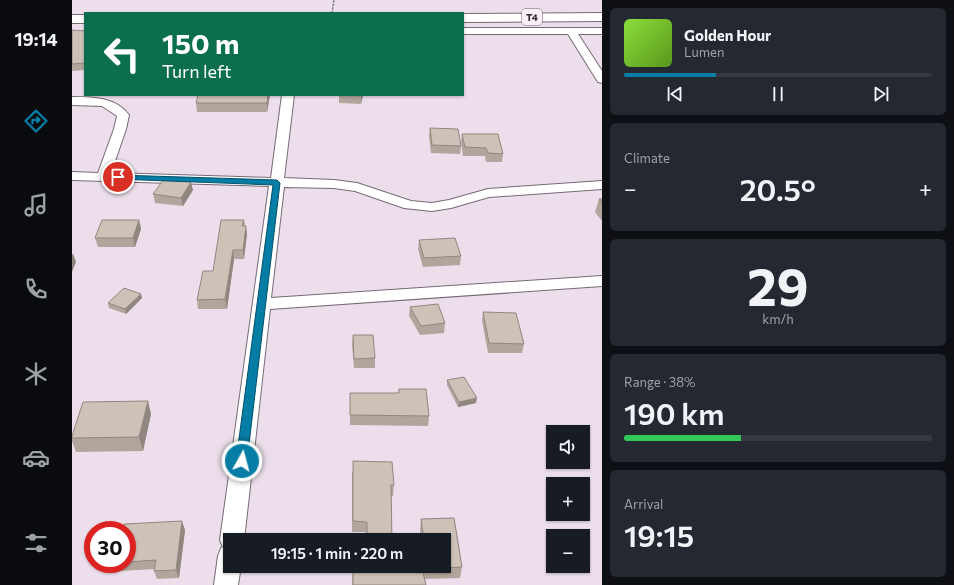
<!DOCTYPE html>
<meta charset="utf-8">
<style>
body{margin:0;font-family:Commissioner,sans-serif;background:#242831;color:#f1f3f6;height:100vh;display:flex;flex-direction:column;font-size:15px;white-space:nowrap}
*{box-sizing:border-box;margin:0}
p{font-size:13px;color:#9ea1a6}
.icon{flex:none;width:22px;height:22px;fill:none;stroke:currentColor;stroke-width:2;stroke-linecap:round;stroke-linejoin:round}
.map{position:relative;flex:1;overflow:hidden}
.side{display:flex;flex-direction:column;gap:8px;padding:8px;background:#0d0f14;width:352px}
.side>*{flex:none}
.hud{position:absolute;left:12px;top:12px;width:380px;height:84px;border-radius:0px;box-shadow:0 1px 3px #0004;background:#0b6e4f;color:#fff;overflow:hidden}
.controls{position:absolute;left:474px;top:425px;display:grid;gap:8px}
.controls a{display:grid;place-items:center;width:44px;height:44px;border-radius:0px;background:#171b24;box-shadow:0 1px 3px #0004;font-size:20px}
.speed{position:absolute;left:12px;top:521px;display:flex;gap:8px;font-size:20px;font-weight:700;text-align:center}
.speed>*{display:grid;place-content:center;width:52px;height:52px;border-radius:50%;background:#171b24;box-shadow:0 1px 3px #0004;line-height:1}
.speed .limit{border:6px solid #d22;background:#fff;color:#111}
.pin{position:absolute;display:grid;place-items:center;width:34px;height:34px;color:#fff;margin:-17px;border:2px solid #fff;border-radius:50%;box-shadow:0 1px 4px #0007}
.me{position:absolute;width:44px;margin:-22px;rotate:7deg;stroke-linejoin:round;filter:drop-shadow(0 0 3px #0008)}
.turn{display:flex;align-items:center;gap:14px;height:84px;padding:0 12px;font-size:18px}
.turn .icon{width:52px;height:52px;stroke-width:2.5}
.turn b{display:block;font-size:28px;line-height:34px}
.big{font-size:30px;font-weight:600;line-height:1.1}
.side .card{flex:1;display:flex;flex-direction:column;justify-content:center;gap:6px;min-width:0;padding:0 14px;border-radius:6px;background:#242831}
.side .dial{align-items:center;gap:0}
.dial b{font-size:52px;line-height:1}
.song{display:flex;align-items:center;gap:12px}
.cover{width:48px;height:48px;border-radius:6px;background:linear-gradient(135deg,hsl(90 70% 55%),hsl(90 70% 35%))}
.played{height:4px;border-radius:2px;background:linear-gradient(90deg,#067da4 30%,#363941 30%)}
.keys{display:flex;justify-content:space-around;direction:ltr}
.heat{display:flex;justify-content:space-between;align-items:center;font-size:22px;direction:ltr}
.charge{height:6px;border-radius:3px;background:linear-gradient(90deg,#34c759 38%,#363941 0)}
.trip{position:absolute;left:151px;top:533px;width:228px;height:40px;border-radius:0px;background:#171b24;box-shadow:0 1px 3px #0004;font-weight:600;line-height:40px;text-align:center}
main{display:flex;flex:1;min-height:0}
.tabs{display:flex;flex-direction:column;width:72px;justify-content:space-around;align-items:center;background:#090b0e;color:#9ea1a6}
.tabs .icon{width:28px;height:28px}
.tabs .selected{color:#067da4}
.tabs b{font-size:18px;color:#f1f3f6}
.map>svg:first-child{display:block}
</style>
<main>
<nav class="tabs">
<b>19:14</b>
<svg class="icon selected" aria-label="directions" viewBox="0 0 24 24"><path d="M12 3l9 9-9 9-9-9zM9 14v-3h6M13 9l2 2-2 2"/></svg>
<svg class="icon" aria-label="music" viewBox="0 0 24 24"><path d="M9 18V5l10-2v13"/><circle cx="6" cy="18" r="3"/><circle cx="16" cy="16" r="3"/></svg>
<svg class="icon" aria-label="phone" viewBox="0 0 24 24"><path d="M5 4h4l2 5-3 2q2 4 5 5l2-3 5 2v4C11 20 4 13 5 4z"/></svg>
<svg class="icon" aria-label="climate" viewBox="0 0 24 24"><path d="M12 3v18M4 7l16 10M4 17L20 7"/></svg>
<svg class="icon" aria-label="car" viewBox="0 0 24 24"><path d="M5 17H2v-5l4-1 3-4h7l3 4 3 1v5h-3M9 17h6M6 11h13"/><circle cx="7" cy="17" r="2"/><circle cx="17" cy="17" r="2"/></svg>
<svg class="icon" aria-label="filters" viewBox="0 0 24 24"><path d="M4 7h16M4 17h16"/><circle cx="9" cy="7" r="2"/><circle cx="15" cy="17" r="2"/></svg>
</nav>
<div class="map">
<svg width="530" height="585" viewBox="0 0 530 585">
<rect width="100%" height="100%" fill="#ecdfeb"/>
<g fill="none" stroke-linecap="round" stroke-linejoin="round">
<g stroke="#756a74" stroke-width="2">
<path id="minor" d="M 391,28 L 530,28 L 530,34 L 506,34 L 530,71 L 530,83 L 526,82 L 496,34 L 391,34 Z
M 210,95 L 222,95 L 212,178 L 262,180 L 285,183 L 339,201 L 360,203 L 377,200 L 416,189 L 530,181 L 530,189 L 417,197 L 379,208 L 360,211 L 332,208 L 283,191 L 262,188 L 212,187 L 199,298 L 530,276 L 530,286 L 198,309 L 172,540 L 158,540 L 158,566 L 169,566 L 166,585 L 142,585 L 146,556 L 149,548 L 151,547 L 148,540 L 197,186 L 0,180 L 0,172 L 26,173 L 42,129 L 45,116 L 30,106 L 0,105 L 0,97 C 20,97 44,97 57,115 L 54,129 L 39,173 L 199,178 Z"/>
</g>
<g stroke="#756a74" stroke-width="2">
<path id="highway" d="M 530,13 L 530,21 L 391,22 L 391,14 Z
M 0,15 L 13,15 L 13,23 L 0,23 Z"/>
</g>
<path stroke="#877f87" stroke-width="1.5" stroke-dasharray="2.5 1" stroke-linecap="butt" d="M 260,13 L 262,0"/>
<use href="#minor" fill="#fff" fill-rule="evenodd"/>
<use href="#highway" fill="#fff" fill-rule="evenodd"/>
</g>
<path fill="#b1a69d" d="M 0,30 L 13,31 L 13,70 L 0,71 Z
M 198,95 L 195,112 L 125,112 L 124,103 Z
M 267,95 L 291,95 L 289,104 L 267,103 Z
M 358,128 L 389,146 L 388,154 L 359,153 L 357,136 Z
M 390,134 L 431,154 L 430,162 L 414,162 L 413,156 L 391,156 L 389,142 Z
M 121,190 L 111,206 L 83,203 L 81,194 Z
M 527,199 L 530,199 L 530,221 L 523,212 Z
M 67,220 L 69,229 L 63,247 L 26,247 L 23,238 Z
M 172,220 L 175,234 L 172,259 L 162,259 L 155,309 L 126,309 L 125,300 Z
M 347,240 L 389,256 L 388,265 L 351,267 L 346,249 Z
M 69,294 L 70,298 L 54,314 L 37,308 L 36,303 Z
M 338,307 L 373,323 L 372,333 L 348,335 L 337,316 Z
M 411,312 L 452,344 L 450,353 L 416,353 L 410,321 Z
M 281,335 L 303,358 L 303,368 L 282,368 L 280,345 Z
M 375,380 L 404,403 L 386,407 L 375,385 Z
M 327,389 L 357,416 L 356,426 L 278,425 L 278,393 L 326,393 Z
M 79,414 L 71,451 L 4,452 L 0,441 L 0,436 Z
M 280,472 L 322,485 L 321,496 L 319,496 L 320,540 L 294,540 L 294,532 L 280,532 Z
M 382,518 L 390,567 L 388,578 L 353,579 L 354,585 L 280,585 L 281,566 L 372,566 L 372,540 L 349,540 L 348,530 L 349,519 Z
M 55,530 L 113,530 L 107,578 L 85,579 L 82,571 L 83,569 L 49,571 L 46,564 L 55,564 Z"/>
<path fill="#908780" d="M 196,95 L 198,95 L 195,112 L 195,103 Z
M 289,95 L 291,95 L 289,104 Z
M 119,182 L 121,190 L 111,206 L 109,198 Z
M 67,220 L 69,229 L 63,247 L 61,238 Z
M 174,226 L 175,234 L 172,259 L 171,250 Z
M 161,250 L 162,259 L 155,309 L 153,299 Z
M 1,253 L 4,262 L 0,272 L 0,256 Z
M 69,294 L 70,298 L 54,314 L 53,309 Z
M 405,398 L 404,403 L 386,407 L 387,402 Z
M 76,401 L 79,414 L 71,451 L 67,437 Z
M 110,521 L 113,530 L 107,578 L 104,570 Z"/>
<path fill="#cec1b7" stroke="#908780" d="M 0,30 L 13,31 L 13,63 L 0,64 Z
M 126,95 L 196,95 L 195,103 L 124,103 Z
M 358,128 L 386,129 L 389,146 L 360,145 Z
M 390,134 L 426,134 L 431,154 L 416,153 L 414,148 L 393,147 Z
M 92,179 L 119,182 L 109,198 L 81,194 Z
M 527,199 L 530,199 L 530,203 Z
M 30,220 L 67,220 L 61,238 L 23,238 Z
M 149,220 L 172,220 L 170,226 L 174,226 L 171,250 L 161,250 L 153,299 L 125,300 L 131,271 L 141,271 Z
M 383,238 L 389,256 L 352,258 L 347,240 Z
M 52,288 L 69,294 L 53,309 L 36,303 Z
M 366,304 L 373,323 L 349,326 L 338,307 Z
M 411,312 L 444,313 L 452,344 L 417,343 Z
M 281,335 L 301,335 L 303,358 L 282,359 Z
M 392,377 L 405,398 L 387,402 L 375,380 Z
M 327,389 L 354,389 L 357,416 L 278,415 L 278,393 L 327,393 Z
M 76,401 L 67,437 L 0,438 L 0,436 L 11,402 Z
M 281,461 L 320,462 L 322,485 L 319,485 L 320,540 L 295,540 L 295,522 L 281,521 Z
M 382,518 L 390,567 L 350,569 L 354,585 L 281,585 L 281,566 L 372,566 L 372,540 L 352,540 L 349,519 Z
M 110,521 L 104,570 L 82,571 L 84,560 L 55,562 L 55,530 L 51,530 L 52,524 Z"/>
<path fill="#067da4" stroke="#04516b" d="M 46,175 L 205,180 L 208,183 L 175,461 L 174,465 L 170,466 L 165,465 L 164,461 L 201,185 L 44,179 L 44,176 Z"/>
<g text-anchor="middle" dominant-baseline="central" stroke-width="4" stroke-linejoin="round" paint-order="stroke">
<rect fill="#f9edf8" stroke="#6c666c" stroke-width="1" x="450" y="9" width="20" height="16" rx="3"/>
<g font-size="10" font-weight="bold" fill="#302c30">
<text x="460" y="17">T4</text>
</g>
</g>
</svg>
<div class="controls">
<a><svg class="icon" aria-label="sound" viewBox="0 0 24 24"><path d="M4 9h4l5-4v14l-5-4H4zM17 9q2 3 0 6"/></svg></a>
<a>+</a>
<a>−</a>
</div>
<div class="speed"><div class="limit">30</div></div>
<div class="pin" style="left:46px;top:177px;background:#d93025"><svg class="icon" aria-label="arrive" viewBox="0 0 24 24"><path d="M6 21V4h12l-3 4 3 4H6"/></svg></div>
<svg class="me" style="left:170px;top:461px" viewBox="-20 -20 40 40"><circle r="17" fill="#067da4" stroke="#fff" stroke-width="3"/><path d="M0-11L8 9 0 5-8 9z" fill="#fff"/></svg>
<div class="trip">19:15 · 1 min · 220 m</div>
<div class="hud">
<div class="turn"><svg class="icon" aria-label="left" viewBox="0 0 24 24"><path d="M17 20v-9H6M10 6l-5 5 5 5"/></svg><div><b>150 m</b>Turn left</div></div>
</div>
</div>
<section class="side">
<div class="card">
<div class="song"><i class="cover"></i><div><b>Golden Hour</b><p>Lumen</p></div></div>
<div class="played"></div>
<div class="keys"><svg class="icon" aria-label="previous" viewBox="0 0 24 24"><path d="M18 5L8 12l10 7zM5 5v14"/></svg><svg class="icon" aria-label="pause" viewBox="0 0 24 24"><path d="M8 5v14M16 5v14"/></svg><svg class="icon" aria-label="next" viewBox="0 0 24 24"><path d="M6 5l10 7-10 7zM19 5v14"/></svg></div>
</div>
<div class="card"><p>Climate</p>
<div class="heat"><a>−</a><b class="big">20.5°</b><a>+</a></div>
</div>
<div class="card dial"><b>29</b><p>km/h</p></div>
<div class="card"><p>Range · 38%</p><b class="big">190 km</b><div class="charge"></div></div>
<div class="card"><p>Arrival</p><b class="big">19:15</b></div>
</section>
</main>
